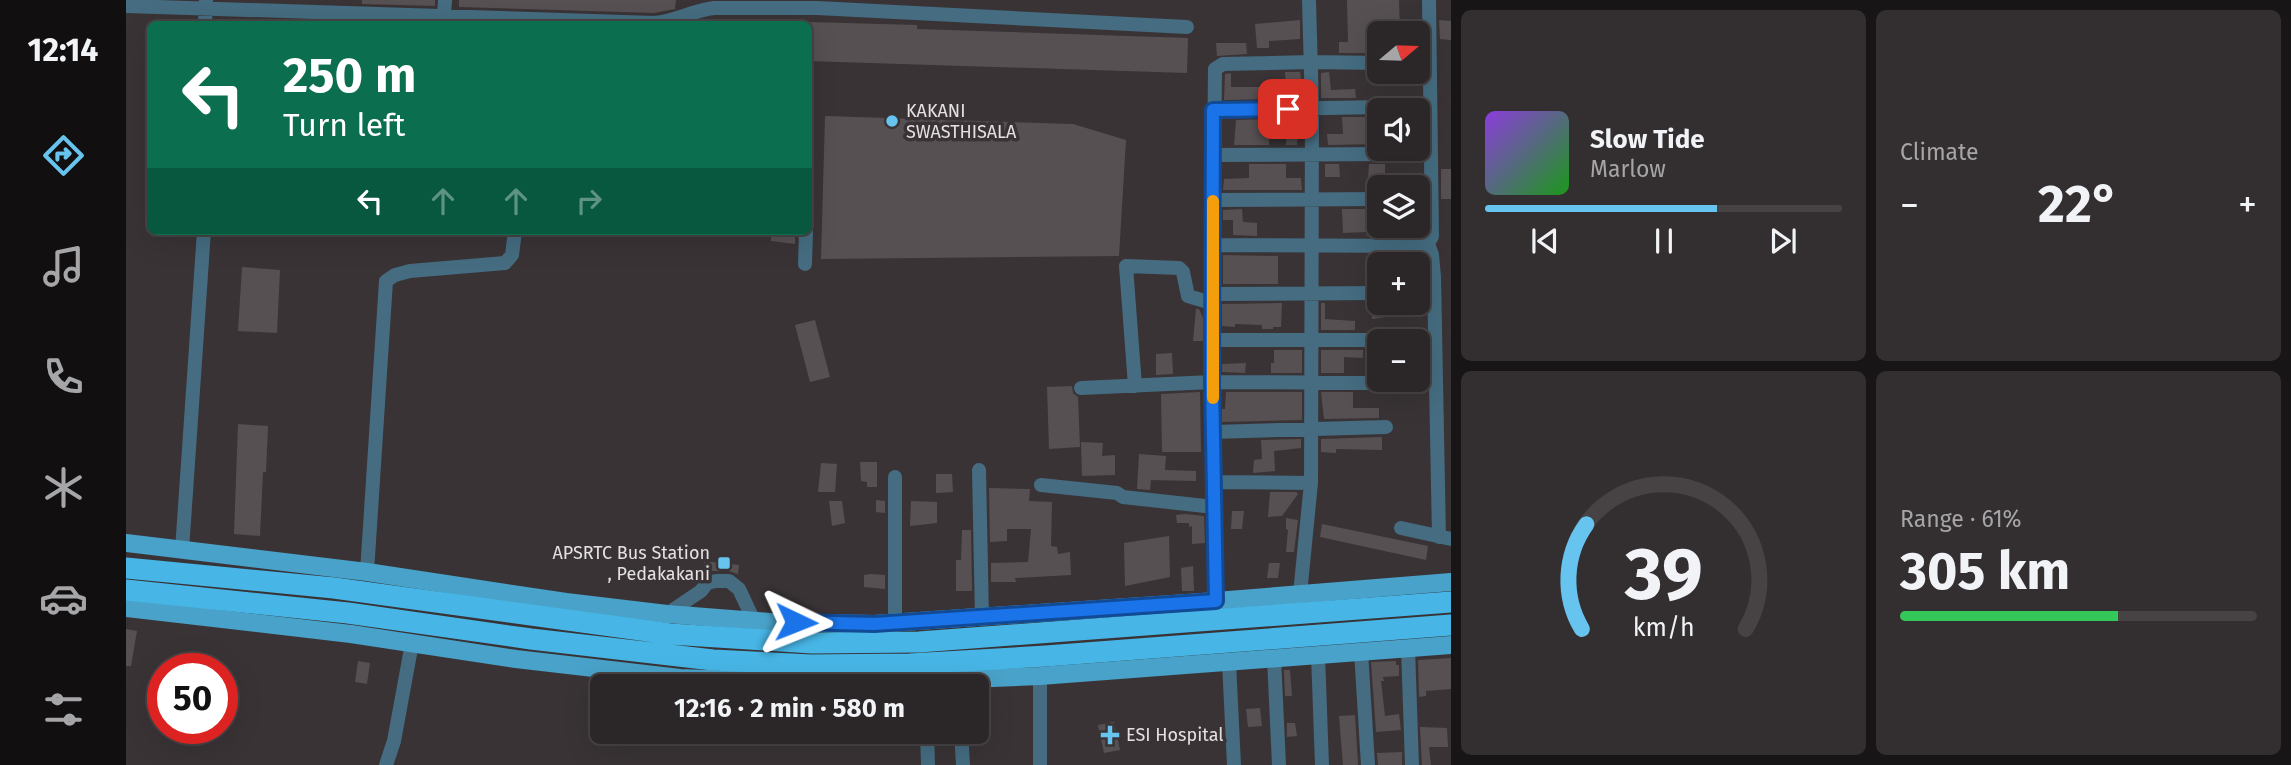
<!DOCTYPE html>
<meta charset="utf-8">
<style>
body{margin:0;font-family:"Fira Sans",sans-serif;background:#332e30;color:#f1f3f6;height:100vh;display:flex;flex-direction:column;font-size:26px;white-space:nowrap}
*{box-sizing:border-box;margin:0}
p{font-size:23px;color:#a6a5a8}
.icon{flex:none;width:38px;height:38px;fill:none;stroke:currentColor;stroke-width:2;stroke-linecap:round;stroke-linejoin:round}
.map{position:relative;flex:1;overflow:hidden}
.details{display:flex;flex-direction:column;gap:10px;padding:10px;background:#181516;width:840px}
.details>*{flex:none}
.top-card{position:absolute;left:21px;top:21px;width:665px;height:214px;border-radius:10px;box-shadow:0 7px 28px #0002,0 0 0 2px #474345;background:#0b6e4f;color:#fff;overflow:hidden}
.needle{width:46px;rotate:71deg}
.buttons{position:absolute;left:1241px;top:21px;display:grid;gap:14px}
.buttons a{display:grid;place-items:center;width:63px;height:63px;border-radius:10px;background:#2b2628;box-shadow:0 7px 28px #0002,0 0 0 2px #474345;font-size:35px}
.speed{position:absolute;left:21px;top:653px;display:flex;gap:14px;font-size:35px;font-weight:700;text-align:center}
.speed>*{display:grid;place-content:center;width:91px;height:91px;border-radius:50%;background:#2b2628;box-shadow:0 7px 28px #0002,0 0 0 2px #474345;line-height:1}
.speed .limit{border:10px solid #d22;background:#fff;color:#111}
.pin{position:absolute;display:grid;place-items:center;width:60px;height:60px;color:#fff;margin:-30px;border-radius:14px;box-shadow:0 4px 10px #0006}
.me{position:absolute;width:77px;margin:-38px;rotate:92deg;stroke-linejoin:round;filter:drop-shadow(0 0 5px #0008)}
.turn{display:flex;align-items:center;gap:24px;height:147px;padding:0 21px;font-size:32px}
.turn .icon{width:91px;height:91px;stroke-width:2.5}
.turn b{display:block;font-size:49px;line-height:60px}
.lanes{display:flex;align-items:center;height:66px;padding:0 21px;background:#0003;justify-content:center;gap:35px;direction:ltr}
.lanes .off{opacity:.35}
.big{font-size:52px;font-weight:700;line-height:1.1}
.details .tile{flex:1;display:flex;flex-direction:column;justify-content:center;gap:10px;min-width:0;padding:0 24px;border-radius:10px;background:#332e30}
.details .dial{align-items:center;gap:0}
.dial svg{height:182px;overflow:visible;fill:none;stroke:#474345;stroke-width:7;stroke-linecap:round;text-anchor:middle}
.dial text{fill:#f1f3f6;stroke:none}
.song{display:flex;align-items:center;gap:21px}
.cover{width:84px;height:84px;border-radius:10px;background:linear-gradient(135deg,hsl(270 70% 55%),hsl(120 70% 35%))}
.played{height:7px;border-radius:4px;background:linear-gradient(90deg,#67c4ef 65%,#474345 65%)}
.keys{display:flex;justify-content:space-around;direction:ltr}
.heat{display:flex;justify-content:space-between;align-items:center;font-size:38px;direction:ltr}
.charge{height:10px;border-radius:5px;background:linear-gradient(90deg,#34c759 61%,#474345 0)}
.details .tiles{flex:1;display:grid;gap:10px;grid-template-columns:repeat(2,1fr)}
.trip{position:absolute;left:464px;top:674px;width:399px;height:70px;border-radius:10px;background:#2b2628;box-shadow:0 7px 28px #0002,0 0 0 2px #474345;font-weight:700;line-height:70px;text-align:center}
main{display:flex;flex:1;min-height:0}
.menu{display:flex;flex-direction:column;width:126px;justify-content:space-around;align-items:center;background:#110f10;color:#a6a5a8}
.menu .icon{width:49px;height:49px}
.menu .active{color:#67c4ef}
.menu b{font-size:32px;color:#f1f3f6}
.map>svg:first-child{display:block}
</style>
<main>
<nav class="menu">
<b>12:14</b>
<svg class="icon active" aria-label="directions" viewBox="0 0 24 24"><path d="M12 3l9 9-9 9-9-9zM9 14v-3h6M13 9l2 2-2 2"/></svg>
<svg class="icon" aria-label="music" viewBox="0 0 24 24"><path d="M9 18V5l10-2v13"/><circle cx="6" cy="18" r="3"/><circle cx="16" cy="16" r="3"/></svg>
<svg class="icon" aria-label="phone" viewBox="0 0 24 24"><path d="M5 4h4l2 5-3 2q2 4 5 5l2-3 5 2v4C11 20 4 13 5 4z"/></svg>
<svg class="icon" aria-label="climate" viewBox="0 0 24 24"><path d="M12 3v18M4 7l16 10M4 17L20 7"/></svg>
<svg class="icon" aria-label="car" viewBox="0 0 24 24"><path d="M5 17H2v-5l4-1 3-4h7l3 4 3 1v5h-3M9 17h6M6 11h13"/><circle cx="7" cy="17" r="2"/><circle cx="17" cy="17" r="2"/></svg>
<svg class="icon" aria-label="filters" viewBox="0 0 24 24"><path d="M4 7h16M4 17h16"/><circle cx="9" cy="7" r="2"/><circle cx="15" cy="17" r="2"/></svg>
</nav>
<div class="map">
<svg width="1325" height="765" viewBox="0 0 1325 765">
<rect width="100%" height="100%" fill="#393336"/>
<path fill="#575053" d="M 236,0 L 309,0 L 309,6 L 236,4 Z
M 333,0 L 550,0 L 549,9 L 528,13 L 333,7 Z
M 1221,0 L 1273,0 L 1274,33 L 1250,34 L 1251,53 L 1213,53 L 1213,42 L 1222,42 Z
M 1174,20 L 1174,39 L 1143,41 L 1143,48 L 1131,48 L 1129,24 Z
M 1313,20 L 1325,21 L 1325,40 L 1314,39 Z
M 682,22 L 791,25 L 791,29 L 1062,38 L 1061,73 L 682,61 Z
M 1090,43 L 1120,43 L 1121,54 L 1091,56 Z
M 1159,72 L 1174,72 L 1176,86 L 1160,86 Z
M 1203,72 L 1205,90 L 1229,89 L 1230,98 L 1195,98 L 1195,73 Z
M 1275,72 L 1294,72 L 1294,83 L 1276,84 Z
M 1105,73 L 1105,87 L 1145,87 L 1145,99 L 1098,100 L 1099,74 Z
M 699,116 L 947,124 L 1000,140 L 993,256 L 695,259 Z
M 1216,117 L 1253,117 L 1253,144 L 1202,145 L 1201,134 L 1217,134 Z
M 1162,118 L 1174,118 L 1174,132 L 1172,132 L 1171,145 L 1160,145 L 1161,134 L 1163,134 Z
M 1140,119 L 1140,134 L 1143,134 L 1143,145 L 1108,145 L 1110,120 Z
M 1123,164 L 1160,164 L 1160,178 L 1175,178 L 1176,190 L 1097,190 L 1098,179 L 1123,178 Z
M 1199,164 L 1213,164 L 1214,177 L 1199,177 Z
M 1243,164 L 1259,164 L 1259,179 L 1242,179 Z
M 1315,169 L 1325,169 L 1325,199 L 1315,199 Z
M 1116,209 L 1117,222 L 1131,223 L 1131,236 L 1107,235 L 1107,220 L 1097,220 L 1097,210 Z
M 1216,209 L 1252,209 L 1252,226 L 1262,227 L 1262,236 L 1241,236 L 1241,232 L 1217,233 Z
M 645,231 L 669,231 L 669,244 L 645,241 Z
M 1097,255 L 1152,256 L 1152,284 L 1097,284 Z
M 116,267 L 154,270 L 151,333 L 112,331 Z
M 1156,303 L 1155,327 L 1147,327 L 1147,329 L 1136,329 L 1136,325 L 1109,324 L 1109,327 L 1096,326 L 1096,304 Z
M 1195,303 L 1199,303 L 1199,319 L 1229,321 L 1229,330 L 1195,330 Z
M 1245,303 L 1257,303 L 1259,317 L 1246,319 Z
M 1070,309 L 1073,309 L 1077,318 L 1077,341 L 1067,341 Z
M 689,320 L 704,377 L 684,382 L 669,325 Z
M 1148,350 L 1176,350 L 1176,373 L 1145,373 L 1145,363 L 1148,363 Z
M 1195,350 L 1237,350 L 1237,358 L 1218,357 L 1218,373 L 1195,373 Z
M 1046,353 L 1047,374 L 1030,375 L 1030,354 Z
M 1120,363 L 1119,373 L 1096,372 L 1096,364 Z
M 946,386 L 947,393 L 952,397 L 954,447 L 923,449 L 921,387 Z
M 1074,392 L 1075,452 L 1036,452 L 1035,394 Z
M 1100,392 L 1176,392 L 1176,420 L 1096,422 L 1096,409 L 1099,409 Z
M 1195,392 L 1227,392 L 1227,408 L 1253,408 L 1253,418 L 1198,419 Z
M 112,424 L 142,426 L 140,472 L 137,472 L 134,536 L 108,534 Z
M 1256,437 L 1256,450 L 1210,449 L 1210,453 L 1195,452 L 1195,439 Z
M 1175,439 L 1175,448 L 1148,451 L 1149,471 L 1127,473 L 1128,460 L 1136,459 L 1135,440 Z
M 955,442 L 977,443 L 976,456 L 989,455 L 989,475 L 956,476 Z
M 1013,454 L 1040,456 L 1039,470 L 1070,471 L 1070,481 L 1025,480 L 1024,490 L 1011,489 Z
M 734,462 L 751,462 L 751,487 L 741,487 L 741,482 L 735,481 Z
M 695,463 L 711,464 L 709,492 L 692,492 Z
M 810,474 L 826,474 L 827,492 L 810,493 Z
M 863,488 L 904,489 L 903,501 L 926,502 L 925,546 L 931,547 L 932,554 L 944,552 L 945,575 L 889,578 L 890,582 L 865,582 L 865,563 L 902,562 L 905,529 L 881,529 L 881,541 L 864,542 Z
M 1144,492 L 1170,492 L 1172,494 L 1156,516 L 1142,517 Z
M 750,500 L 759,501 L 759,513 L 750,512 Z
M 703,501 L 716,501 L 719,523 L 706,526 Z
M 785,501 L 811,502 L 811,523 L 784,526 Z
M 1106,511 L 1118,511 L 1116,529 L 1105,529 Z
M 1059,514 L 1078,516 L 1079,543 L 1066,544 L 1066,526 L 1063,527 L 1063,523 L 1051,523 L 1050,515 Z
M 1160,518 L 1172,520 L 1168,552 L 1160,552 L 1162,530 L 1160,529 Z
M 1196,524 L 1302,546 L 1300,560 L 1194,537 Z
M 836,530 L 845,530 L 846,591 L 830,591 L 830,560 L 835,560 Z
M 1043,536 L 1044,577 L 999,586 L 998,543 Z
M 578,561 L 613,565 L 612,574 L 603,571 L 577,571 Z
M 1143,563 L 1154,563 L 1152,578 L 1141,578 Z
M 1067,566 L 1068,591 L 1056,591 L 1055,568 Z
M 745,574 L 759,575 L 759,589 L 738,587 L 738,575 Z
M 0,629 L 11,631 L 5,666 L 0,666 Z
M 1325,658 L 1325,689 L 1300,691 L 1300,696 L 1293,697 L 1292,660 Z
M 232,661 L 244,663 L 241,684 L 229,682 Z
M 1270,661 L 1270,665 L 1273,665 L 1273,676 L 1257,677 L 1258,681 L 1255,681 L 1259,716 L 1273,714 L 1275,730 L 1250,732 L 1245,662 Z
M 1158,670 L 1164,670 L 1166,696 L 1159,696 Z
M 1134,708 L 1136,726 L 1122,727 L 1120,709 Z
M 1229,715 L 1232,765 L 1217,765 L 1213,716 Z
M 988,722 L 994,750 L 978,753 L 972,725 Z
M 1161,723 L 1169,723 L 1171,736 L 1161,737 Z
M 1294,727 L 1321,728 L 1322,747 L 1303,747 L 1305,765 L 1296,765 Z
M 494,732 L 506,732 L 506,743 L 493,743 Z
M 1276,752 L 1276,765 L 1252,765 L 1251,753 Z"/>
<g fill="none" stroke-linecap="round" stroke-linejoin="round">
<path stroke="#456c80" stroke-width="14" d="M 0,6 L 529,23 C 550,21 568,10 588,8 L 691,8 L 1061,27
M 318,15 L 319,0
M 79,24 L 80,1
M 1088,110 L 1257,107
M 1087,155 L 1261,154
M 1087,200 L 1253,199
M 1302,244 L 1306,255 L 1308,277 L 1313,537
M 1087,245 L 1297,246 L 1302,244 L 1306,236 L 1303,0
M 679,264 L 680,231
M 1292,293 L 1308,293
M 1087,294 L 1253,293
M 1087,340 L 1309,340
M 1009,386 L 1000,266 L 1053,268 L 1057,272 L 1062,296 L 1082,302 L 1087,306
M 955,388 L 1086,382 L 1261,383
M 1087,432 L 1260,427
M 853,470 L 856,618
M 769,477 L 769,623
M 1088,482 L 1185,483
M 915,485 L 991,493 L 997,497 L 1088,507
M 1275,528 L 1325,539
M 56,550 L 78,231
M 241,572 L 260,281 L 269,275 L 284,271 L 379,263 L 386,255 L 389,231
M 1174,594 L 1185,483 L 1186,109 L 1183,0
M 1090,601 L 1086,382 L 1089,69 L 1097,64 L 1186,62 L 1253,63
M 541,614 L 575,591 L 581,583 L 590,581 L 603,581 L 613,589 L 628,621
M 1282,648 L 1286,765
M 1235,651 L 1242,765
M 1192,655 L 1196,765
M 1148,658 L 1153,765
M 1103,662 L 1108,765
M 914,676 L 914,765
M 801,732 L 802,765
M 835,732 L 837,765
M 260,765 L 268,741 L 286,643"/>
<path stroke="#49a2c9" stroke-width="18" d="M 0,543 L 241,572 L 440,602 L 541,614 L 644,622 L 748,624 L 1090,601 L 1325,582
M 0,608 L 225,634 L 390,659 L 554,678 L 721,684 L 914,676 L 1325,645"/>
<path stroke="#47b6e6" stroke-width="21" d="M 0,568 L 208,588 L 544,634 L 686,643 L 793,642 L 1325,602
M 0,590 L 222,613 L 405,639 L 587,660 L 685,665 L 784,664 L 920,656 L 1325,625"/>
</g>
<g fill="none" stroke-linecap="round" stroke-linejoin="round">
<g stroke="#114b97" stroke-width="18">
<path id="route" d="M 670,622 L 748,624 L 1090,601 L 1086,382 L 1087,110 L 1162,109"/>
</g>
<use href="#route" stroke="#1a73e8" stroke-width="12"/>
<path stroke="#f59e0b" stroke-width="12" d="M 1087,398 L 1087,201"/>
</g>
<g fill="#67c4ef" stroke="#393336" stroke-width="2.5">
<circle cx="766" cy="121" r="7"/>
<rect x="591" y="556" width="14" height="14" rx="3.5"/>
<path d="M980.5 724.5h7v7h7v7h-7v7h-7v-7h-7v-7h7z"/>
</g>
<g text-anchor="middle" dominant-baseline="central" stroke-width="7" stroke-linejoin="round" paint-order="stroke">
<g font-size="18" fill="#e5e1e3" stroke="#393336" text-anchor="start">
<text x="780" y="111">KAKANI<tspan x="780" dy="21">SWASTHISALA</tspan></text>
<text x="584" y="553" text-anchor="end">APSRTC Bus Station<tspan x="584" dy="21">, Pedakakani</tspan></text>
<text x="1000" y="735">ESI Hospital</text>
</g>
</g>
</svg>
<div class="buttons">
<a><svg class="needle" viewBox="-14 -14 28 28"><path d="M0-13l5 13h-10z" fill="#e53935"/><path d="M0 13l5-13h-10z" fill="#a6a5a8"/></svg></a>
<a><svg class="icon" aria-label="sound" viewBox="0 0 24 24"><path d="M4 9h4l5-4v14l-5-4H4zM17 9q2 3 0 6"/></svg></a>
<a><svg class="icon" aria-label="layers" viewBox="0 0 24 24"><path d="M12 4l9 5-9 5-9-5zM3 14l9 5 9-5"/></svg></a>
<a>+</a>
<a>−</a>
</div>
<div class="speed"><div class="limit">50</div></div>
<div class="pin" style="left:1162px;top:109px;background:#d93025"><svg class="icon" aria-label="arrive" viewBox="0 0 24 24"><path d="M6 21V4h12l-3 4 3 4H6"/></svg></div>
<svg class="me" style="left:670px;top:622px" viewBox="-20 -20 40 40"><path d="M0-17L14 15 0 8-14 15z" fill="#1a73e8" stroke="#fff" stroke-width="4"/></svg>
<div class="trip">12:16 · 2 min · 580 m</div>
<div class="top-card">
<div class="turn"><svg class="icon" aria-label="left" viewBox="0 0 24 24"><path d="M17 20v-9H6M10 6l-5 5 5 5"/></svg><div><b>250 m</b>Turn left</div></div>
<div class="lanes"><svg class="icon" aria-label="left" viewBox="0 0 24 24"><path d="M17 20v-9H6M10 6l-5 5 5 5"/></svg><svg class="icon off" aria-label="ahead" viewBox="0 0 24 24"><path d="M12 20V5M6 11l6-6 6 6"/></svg><svg class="icon off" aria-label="ahead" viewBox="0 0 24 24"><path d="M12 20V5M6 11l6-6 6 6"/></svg><svg class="icon off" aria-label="right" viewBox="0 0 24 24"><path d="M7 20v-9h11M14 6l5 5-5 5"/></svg></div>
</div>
</div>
<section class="details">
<div class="tiles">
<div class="tile">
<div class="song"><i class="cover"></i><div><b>Slow Tide</b><p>Marlow</p></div></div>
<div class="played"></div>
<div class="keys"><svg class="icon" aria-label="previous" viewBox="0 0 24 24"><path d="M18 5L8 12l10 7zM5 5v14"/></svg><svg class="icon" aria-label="pause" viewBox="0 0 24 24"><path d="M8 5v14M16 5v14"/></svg><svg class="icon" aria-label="next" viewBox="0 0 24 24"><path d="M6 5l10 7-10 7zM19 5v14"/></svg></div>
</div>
<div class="tile"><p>Climate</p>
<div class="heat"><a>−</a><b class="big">22°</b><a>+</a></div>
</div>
<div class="tile dial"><svg viewBox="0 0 100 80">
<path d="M14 69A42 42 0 1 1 86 69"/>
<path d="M14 69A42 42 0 0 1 16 23" stroke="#67c4ef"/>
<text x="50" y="56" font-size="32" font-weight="700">39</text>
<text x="50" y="72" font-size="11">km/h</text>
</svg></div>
<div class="tile"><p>Range · 61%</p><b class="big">305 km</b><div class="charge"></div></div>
</div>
</section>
</main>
